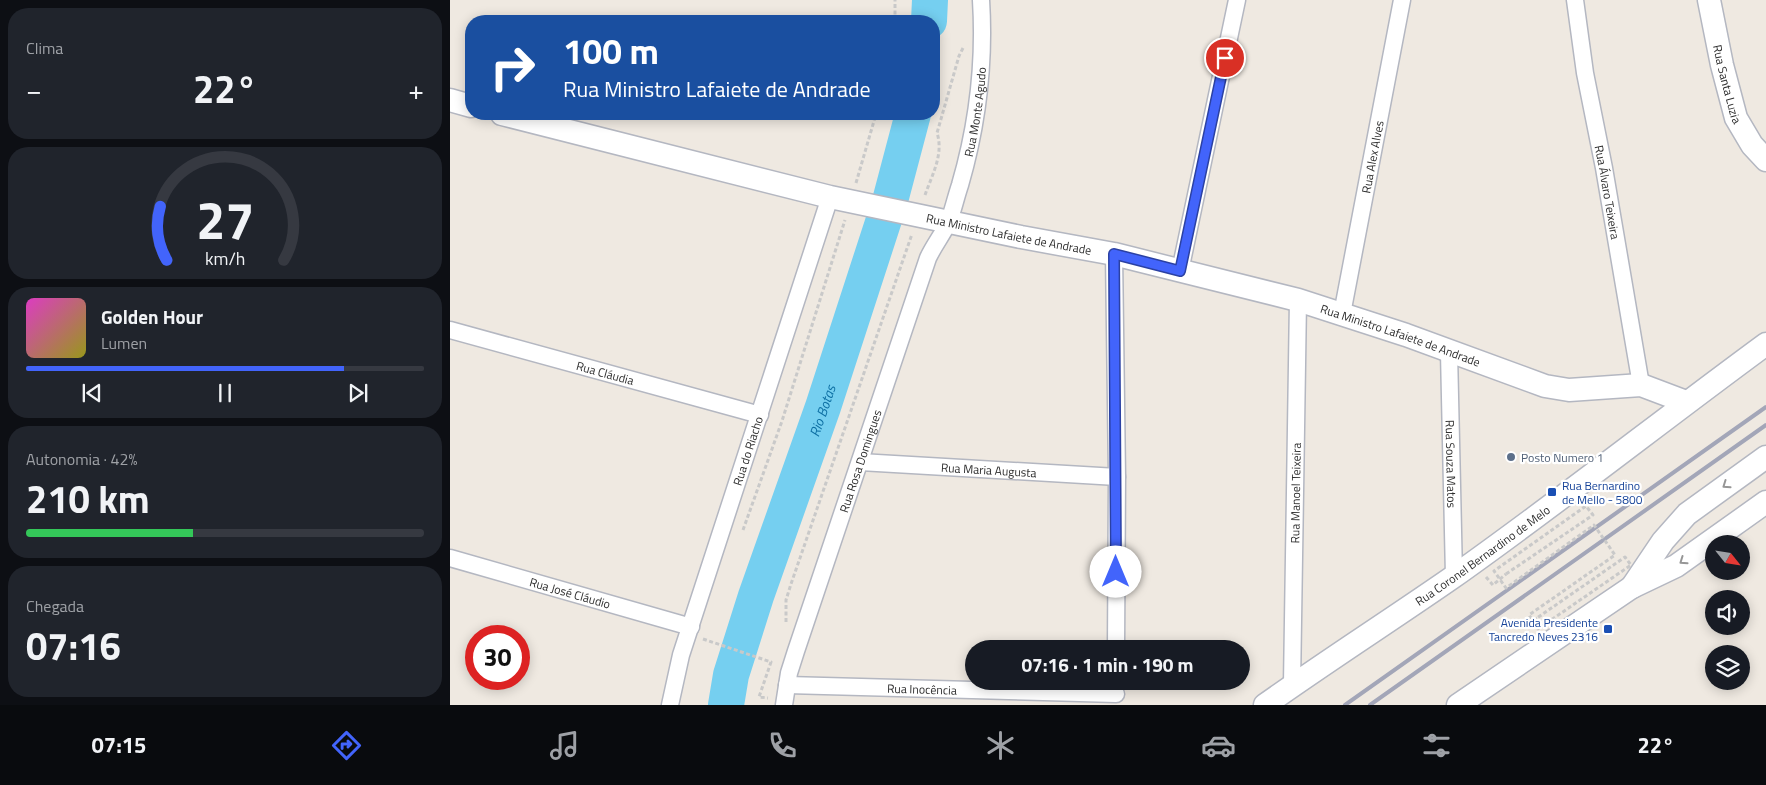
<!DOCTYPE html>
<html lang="pt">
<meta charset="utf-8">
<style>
body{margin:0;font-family:"Titillium Web",sans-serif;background:#20242c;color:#f1f3f6;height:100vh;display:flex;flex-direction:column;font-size:19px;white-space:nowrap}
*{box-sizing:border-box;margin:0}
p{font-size:16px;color:#9ea1a6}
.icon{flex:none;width:28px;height:28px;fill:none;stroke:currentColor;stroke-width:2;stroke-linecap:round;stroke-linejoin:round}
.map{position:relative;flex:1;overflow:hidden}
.panel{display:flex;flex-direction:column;gap:8px;padding:8px;background:#0d0f14;width:450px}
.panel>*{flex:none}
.hud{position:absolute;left:15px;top:15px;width:475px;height:105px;border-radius:20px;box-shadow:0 2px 12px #0003;background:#1a4fa0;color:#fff;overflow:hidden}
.needle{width:32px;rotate:120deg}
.buttons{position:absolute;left:1255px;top:535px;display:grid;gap:10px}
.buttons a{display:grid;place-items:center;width:45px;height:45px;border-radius:50%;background:#171b24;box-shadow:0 2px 12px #0003;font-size:25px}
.speed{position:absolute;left:15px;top:625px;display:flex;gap:10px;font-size:25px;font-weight:700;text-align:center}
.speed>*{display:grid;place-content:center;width:65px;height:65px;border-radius:50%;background:#171b24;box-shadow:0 2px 12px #0003;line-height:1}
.speed .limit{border:8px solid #d22;background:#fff;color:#111}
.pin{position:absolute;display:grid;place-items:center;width:42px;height:42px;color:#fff;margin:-21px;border:2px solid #fff;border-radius:50%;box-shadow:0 1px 5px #0007}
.me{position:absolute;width:55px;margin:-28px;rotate:0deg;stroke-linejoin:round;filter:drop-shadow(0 0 4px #0008)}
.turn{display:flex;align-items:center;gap:18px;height:105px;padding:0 15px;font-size:22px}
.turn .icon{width:65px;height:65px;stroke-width:2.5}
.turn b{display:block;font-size:35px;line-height:42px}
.big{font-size:38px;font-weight:700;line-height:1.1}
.panel .card{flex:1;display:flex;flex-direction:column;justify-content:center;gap:8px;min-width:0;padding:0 18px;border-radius:20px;background:#20242c}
.panel .dial{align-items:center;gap:0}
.dial svg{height:130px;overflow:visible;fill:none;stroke:#363941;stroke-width:7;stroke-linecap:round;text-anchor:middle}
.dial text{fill:#f1f3f6;stroke:none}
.song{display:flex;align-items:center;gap:15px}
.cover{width:60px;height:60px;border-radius:8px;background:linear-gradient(135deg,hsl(310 70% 55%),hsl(60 70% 35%))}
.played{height:5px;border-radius:2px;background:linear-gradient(90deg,#4264fb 80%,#363941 80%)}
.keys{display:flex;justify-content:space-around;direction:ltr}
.heat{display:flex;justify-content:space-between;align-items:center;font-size:28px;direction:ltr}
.charge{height:8px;border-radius:4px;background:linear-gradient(90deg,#34c759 42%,#363941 0)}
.trip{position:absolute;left:515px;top:640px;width:285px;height:50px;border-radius:25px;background:#171b24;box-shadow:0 2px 12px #0003;font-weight:700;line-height:50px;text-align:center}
.tabs{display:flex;height:80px;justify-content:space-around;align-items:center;background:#090b0e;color:#9ea1a6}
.tabs .icon{width:35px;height:35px}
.tabs .on{color:#4264fb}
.tabs b{font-size:22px;color:#f1f3f6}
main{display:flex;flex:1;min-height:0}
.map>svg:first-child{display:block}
</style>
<main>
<section class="panel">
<div class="card"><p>Clima</p>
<div class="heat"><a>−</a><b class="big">22°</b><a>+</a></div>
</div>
<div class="card dial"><svg viewBox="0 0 100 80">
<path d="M14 69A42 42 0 1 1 86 69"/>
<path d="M14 69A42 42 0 0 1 10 36" stroke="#4264fb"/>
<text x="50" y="56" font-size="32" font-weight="700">27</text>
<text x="50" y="72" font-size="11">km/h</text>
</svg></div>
<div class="card">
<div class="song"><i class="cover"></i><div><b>Golden Hour</b><p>Lumen</p></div></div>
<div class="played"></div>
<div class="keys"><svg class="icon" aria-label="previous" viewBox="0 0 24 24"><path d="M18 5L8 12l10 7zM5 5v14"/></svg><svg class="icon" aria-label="pause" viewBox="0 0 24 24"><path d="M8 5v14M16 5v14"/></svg><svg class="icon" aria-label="next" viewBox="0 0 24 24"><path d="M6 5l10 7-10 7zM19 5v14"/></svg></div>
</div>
<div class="card"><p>Autonomia · 42%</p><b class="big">210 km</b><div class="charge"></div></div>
<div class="card"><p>Chegada</p><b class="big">07:16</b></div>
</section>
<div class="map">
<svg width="1316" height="705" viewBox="0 0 1316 705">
<rect width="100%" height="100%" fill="#efe9e1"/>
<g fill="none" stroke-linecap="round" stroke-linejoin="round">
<g stroke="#75cff0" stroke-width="36">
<path d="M 479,21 L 480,0"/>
<path id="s1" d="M 276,705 L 281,675 L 306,596 L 373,407 L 440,201 L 463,114"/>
</g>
<g stroke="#b4b7c1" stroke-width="19">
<g id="street">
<path id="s2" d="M 1125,0 L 1135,73 L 1154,168 L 1191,385"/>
<path d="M 664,254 L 667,477 L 666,649"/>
<path d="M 730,271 L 787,0"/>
<path id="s3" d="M 892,314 L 952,0"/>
<path id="s4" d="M 0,330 L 310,415"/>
<path id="s5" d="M 999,352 L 1004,576"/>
<path id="s6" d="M 410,462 L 667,477"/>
<path id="s7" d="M 0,558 L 241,627"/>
<path id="s8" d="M 337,685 L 666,694"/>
<path id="s9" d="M 842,685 L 848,300"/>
<path id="s10" d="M 220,705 L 231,655 L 380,197"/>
<path id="s11" d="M 334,705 L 339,673 L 346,651 L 478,258 C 484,245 493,234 499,221 C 503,210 506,197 510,185 C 528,123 535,64 531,0"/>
</g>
</g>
<g stroke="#b4b7c1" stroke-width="25">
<g id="secondary">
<path id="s12" d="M 1259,0 L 1272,65 L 1286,118 L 1302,145 L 1316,160"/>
<path d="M 0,100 L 21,106"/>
<path id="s13" d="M 52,114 L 380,197 L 571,237 L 664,254 L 848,300 L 956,335 L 1095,386 L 1119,390 L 1191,385 L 1236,402"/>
<path d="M 1182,587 L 1213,541 L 1237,514 L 1316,457"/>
<path id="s14" d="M 815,705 C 877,661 941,620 1003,577 C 1109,502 1211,421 1316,344"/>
<path d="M 1008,705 L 1182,587 L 1226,566 L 1316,502"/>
</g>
</g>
<path stroke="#c9c9c9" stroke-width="3" stroke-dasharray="4 2.5" stroke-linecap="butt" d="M 445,21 L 445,0
M 406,183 L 426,114
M 475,195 C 482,175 494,154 487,133 L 509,56 L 513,48
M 293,530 L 332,421 L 395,220
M 1036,577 L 1043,585 L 1056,574
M 1087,618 L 1083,620 L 1088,628
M 336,622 L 336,600 L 341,584 L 462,234
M 253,639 L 321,662 L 309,697 L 318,698"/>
<use href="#street" stroke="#fff" stroke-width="16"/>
<use href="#secondary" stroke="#fff" stroke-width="22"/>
<path stroke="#a3a6b8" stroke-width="4" d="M 895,705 L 1316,407
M 920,705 L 1316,425"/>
<path stroke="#c9c9c9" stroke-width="3" stroke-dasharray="4 2.5" stroke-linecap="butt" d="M 1056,574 L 1143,515 L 1136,506 L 1044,571 L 1056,588 L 1144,525 L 1165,555 L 1079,615 L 1088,629 L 1181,565 L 1175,557 L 1087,618"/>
</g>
<defs><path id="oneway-chevron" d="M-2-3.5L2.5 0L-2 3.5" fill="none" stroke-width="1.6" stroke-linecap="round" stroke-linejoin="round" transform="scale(1.25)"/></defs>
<g stroke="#969696">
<use href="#oneway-chevron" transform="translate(1276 485) rotate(145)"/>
<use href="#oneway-chevron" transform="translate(1233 561) rotate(145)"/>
</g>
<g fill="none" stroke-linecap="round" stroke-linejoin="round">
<g stroke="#2b41a3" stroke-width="12">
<path id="route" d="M 666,572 L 664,254 L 730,271 L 775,58"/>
</g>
<use href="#route" stroke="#4264fb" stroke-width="9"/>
</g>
<circle fill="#5c6f8a" stroke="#fff" stroke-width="2" cx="1061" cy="457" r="5"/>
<g fill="#1a4fb4" stroke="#fff" stroke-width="2">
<rect x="1097" y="487" width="10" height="10" rx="2.5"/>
<rect x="1153" y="624" width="10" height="10" rx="2.5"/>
</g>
<g text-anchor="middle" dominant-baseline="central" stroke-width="4.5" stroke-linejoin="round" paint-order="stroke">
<g font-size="12" fill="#2e2e2e" stroke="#fff">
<text stroke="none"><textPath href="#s12" startOffset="86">Rua Santa Luzia</textPath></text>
<text stroke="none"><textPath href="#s11" startOffset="625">Rua Monte Agudo</textPath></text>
<text stroke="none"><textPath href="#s3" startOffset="160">Rua Alex Alves</textPath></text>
<text stroke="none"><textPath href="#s2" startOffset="195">Rua Álvaro Teixeira</textPath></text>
<text stroke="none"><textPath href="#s13" startOffset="521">Rua Ministro Lafaiete de Andrade</textPath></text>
<text stroke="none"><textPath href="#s13" startOffset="926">Rua Ministro Lafaiete de Andrade</textPath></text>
<text stroke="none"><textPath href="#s4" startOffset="161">Rua Cláudia</textPath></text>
<text stroke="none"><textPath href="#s10" startOffset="266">Rua do Riacho</textPath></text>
<text stroke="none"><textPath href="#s11" startOffset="256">Rua Rosa Domingues</textPath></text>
<text stroke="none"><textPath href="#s5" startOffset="112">Rua Souza Matos</textPath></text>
<text stroke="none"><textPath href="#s6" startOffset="129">Rua Maria Augusta</textPath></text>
<text stroke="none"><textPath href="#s9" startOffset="192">Rua Manoel Teixeira</textPath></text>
<text stroke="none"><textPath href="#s14" startOffset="264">Rua Coronel Bernardino de Melo</textPath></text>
<text stroke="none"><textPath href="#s7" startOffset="125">Rua José Cláudio</textPath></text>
<text stroke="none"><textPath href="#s8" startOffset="135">Rua Inocência</textPath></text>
</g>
<g font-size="12" fill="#4e5e75" stroke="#fff" text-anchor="start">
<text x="1071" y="457">Posto Numero 1</text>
</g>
<g font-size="12" fill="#164399" stroke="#fff" text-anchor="start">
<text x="1112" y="485">Rua Bernardino<tspan x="1112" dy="14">de Mello - 5800</tspan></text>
<text x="1148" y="622" text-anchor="end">Avenida Presidente<tspan x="1148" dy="14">Tancredo Neves 2316</tspan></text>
</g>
<g font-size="14" font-style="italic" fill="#0d6fa3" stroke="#fff">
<text stroke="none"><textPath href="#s1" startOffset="310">Rio Botas</textPath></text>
</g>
</g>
</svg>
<div class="buttons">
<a><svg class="needle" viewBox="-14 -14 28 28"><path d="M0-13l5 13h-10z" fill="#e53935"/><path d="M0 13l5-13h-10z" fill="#9ea1a6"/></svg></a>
<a><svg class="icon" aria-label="sound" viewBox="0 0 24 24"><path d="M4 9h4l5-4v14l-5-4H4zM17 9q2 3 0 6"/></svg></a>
<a><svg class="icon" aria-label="layers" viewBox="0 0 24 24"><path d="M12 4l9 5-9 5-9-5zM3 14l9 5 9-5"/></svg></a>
</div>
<div class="speed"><div class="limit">30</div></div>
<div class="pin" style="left:775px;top:58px;background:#d93025"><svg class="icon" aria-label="arrive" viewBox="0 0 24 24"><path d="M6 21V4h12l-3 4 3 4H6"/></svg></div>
<svg class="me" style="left:666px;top:572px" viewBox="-20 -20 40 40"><circle r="19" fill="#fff"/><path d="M0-13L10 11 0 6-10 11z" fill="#4264fb"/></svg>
<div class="trip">07:16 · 1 min · 190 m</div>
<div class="hud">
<div class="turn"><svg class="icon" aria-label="right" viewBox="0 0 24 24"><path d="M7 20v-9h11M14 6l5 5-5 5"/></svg><div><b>100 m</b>Rua Ministro Lafaiete de Andrade</div></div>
</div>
</div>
</main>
<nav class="tabs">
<b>07:15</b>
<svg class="icon on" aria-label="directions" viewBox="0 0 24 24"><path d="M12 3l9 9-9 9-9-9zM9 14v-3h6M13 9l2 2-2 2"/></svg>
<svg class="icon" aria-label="music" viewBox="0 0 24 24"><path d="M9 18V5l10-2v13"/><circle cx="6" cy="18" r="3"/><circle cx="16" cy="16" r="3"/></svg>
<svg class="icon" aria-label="phone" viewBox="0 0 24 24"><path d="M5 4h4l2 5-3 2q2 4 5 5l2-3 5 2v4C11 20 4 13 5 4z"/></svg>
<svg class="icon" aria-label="climate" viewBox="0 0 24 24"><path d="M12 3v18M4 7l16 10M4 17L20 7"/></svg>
<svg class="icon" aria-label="car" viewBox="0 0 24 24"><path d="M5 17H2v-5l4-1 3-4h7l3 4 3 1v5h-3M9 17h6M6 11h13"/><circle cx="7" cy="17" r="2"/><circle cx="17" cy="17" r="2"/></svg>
<svg class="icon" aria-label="filters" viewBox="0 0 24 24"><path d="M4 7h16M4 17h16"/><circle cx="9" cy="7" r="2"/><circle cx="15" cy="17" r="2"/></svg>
<b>22°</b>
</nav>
